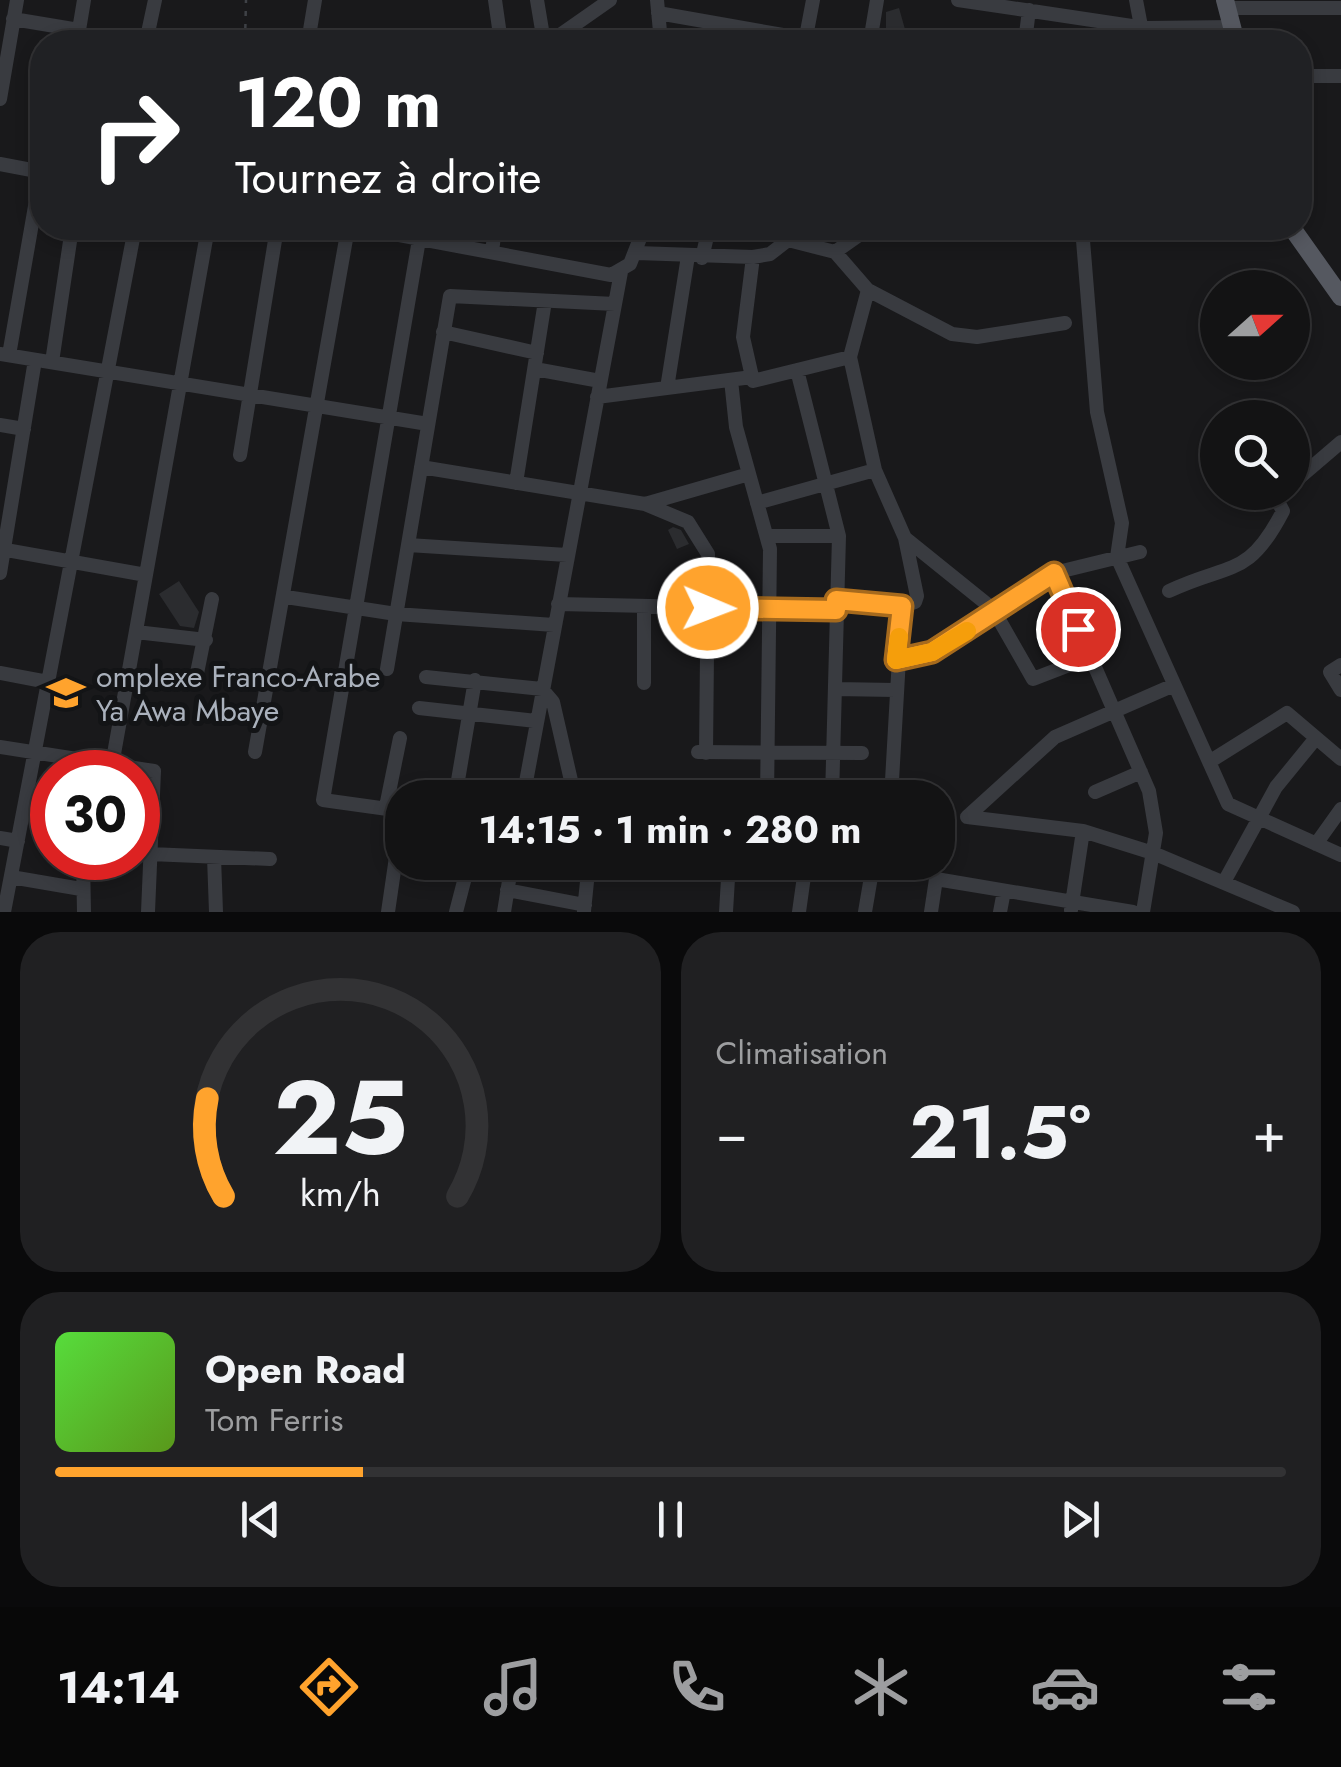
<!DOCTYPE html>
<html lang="fr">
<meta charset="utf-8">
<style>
body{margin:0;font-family:Jost,sans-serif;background:#202022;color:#f1f3f6;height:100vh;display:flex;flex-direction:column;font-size:38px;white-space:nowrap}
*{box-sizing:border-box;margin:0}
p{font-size:32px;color:#9d9ea0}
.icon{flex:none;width:55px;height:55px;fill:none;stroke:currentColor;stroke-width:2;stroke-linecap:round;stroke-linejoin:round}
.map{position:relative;height:912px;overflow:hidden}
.sheet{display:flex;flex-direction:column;gap:20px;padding:20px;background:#0a0a0b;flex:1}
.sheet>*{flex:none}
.guide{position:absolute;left:30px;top:30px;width:1282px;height:210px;border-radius:40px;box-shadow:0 5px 15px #0003,0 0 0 2px #323234;background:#202124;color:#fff;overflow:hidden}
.needle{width:65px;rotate:69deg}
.controls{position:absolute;left:1200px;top:270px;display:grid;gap:20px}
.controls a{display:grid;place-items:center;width:110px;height:110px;border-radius:50%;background:#131314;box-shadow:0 5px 15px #0003,0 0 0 2px #323234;font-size:50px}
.speed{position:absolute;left:30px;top:750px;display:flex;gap:20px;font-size:50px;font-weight:700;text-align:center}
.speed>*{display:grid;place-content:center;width:130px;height:130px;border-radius:50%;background:#131314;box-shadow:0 5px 15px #0003,0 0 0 2px #323234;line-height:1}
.speed .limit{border:15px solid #d22;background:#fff;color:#111}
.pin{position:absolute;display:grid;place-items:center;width:85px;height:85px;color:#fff;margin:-42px;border:5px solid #fff;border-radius:50%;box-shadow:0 2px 10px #0007}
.me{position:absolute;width:110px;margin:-55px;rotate:91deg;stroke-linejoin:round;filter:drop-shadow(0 0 8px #0008)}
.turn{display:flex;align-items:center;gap:35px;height:210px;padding:0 40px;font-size:45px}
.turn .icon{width:130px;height:130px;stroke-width:2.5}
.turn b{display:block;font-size:70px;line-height:85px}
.big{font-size:75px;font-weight:700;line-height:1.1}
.sheet .tile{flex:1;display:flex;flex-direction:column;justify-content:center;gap:15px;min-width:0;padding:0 35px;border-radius:40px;background:#202022}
.sheet .dial{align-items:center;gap:0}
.dial svg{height:260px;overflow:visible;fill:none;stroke:#323234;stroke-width:7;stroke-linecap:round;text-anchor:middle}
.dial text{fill:#f1f3f6;stroke:none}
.song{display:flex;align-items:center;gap:30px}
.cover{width:120px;height:120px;border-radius:15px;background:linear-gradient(135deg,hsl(110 70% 55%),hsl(90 70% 35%))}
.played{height:10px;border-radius:5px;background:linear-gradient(90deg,#ffa32d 25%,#323234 25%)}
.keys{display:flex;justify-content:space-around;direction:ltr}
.heat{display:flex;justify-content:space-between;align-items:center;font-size:55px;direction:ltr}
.sheet .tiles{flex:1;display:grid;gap:20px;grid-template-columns:1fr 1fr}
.tile:last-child{grid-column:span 2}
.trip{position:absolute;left:385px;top:780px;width:570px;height:100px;border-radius:40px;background:#131314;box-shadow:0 5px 15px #0003,0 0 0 2px #323234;font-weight:700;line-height:100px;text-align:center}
.tabs{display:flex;height:160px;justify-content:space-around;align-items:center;background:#080808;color:#9d9ea0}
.tabs .icon{width:70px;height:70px}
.tabs .on{color:#ffa32d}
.tabs b{font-size:45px;color:#f1f3f6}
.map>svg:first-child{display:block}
</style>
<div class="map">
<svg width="1341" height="912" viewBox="0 0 1341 912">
<rect width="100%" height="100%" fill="#19191b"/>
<path fill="#2b2c2f" d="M 899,8 L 908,40 L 886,42 L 886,12 Z
M 673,527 L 681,530 L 689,544 L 677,549 L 668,530 Z
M 179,581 L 199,612 L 194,628 L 180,626 L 159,594 Z"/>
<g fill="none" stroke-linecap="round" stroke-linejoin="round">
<path stroke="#3f4247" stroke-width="2.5" stroke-dasharray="5 8" stroke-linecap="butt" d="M 159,33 L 230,42
M 245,42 L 246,0"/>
<path stroke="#393b40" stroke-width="14" d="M 495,0 L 501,42
M 537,0 L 544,42
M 657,0 L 661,42
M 958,0 L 1145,28 L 1232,27
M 1136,0 L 1144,42
M 1227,8 L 1341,8
M 658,13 L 806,39
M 13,19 L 79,30
M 77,42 L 84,0
M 146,42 L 155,0
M 308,42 L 315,0
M 550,42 L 610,0
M 805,42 L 813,0
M 870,42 L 877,0
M 1025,42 L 1029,10
M 1300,76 L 1341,76
M 0,99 L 17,0
M 0,164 L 42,172
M 362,228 L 611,275 L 630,264 L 644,228
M 922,228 L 984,235 L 992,228
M 1082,228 L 1097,412 L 1122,523 L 1117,557 L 1228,804 L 1341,855
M 788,240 L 835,252 L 868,290 L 952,334 L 977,337 L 1065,323
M 492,252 L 495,228
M 835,252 L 869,228
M 637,253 L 753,257 L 770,254 L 788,240
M 753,257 L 743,337 L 753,381 L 850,357
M 702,258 L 709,228
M 443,332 L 537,353
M 0,354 L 428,424
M 9,355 L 41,172
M 52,362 L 72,228
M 535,369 L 600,381
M 797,370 L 839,536 L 832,798
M 731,380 L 736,427 L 770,549 L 767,798
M 667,388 L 688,256
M 597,397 L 752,377
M 0,425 L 24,429
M 240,455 L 277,228
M 421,467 L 645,504 L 688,522 L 708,554 L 706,753
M 516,483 L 545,301
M 1292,484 L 1341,442
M 757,503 L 875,470
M 645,504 L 749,474
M 767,536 L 839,536
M 905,538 L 993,609 L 1033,679 L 1090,657
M 408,545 L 567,555
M 0,549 L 146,575
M 0,573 L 35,360
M 1054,573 L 1149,791 L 1156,833 L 1143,912
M 1169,591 C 1230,562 1248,579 1283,511 L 1276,498 L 1282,492
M 286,597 L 396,614 L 554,625
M 836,600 L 902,606 L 915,602 L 917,596 L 905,538 L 875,470 L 850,357 L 868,290
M 558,604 L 836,610
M 644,606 L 644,683
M 136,632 L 206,640
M 897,660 L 932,652 L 1054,573 L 1140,552
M 1341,665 L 1330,672 L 1341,690
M 387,669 L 450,296 L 615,304
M 0,673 L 48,682
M 426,677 L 542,689 L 553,702 L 575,798
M 195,683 L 212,599
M 835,689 L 895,690
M 419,708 L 536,721
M 0,747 L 154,771 L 148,912
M 255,752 L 348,228
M 698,752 L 862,753
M 1209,762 L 1287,713 L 1341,759
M 112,765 L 208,228
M 1095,792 L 1141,772
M 455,798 L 475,680
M 523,798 L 621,272
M 891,798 L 902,606
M 386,807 L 400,738
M 402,811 L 323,800 L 421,228
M 967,817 L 1083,831 L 1153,853 L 1293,912
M 967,817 L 1055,737 L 1174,685
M 0,838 L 18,841
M 1316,844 L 1341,809
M 150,854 L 270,859
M 214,857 L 216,912
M 83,858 L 84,912
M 11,877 L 81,889
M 1224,882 L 1276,787 L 1316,738
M 507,890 L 585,905
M 1071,910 L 1083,831
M 584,911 L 589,862
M 4,912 L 135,228
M 388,912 L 402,816
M 456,912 L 469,862
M 504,912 L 512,862
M 726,912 L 729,862
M 799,912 L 806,862
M 865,912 L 873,865
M 931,912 L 936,879 L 1133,912
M 1000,912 L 1004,891"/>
<path stroke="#555860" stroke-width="18" d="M 1225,0 L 1236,42
M 1292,228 L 1341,297"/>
</g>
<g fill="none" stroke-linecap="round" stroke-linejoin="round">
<g stroke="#a66a1d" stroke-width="25">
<path id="route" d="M 708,608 L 836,610 L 836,600 L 902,606 L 896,660 L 932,652 L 1054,573 L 1078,629"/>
</g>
<use href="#route" stroke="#ffa32d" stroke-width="18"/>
<path stroke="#f59e0b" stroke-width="18" d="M 899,637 L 896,660 L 932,652 L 967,631"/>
</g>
<defs>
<g id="school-bare" transform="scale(3)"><path d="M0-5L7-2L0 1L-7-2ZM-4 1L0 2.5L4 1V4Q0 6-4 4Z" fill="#ffa32d" stroke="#131416" stroke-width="2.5" paint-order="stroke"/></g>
</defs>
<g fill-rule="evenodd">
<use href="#school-bare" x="66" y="693"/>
</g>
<g text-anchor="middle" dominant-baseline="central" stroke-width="10" stroke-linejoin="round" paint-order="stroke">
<g font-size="30" fill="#aab1bc" stroke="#131416" text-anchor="start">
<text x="96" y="676">omplexe Franco-Arabe<tspan x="96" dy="34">Ya Awa Mbaye</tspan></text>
</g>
</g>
</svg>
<div class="controls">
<a><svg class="needle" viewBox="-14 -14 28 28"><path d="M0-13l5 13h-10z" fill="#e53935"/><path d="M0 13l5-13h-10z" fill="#9d9ea0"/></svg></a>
<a><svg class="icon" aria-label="search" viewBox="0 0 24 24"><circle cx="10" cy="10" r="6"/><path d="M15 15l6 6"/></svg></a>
</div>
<div class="speed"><div class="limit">30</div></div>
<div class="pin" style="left:1078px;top:629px;background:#d93025"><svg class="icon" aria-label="arrive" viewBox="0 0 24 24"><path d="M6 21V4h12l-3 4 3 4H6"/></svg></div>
<svg class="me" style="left:708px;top:608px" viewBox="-20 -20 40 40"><circle r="17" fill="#ffa32d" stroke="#fff" stroke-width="3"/><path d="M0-11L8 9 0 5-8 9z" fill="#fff"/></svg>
<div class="trip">14:15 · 1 min · 280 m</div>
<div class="guide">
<div class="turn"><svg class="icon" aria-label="right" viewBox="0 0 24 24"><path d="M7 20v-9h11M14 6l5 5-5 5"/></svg><div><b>120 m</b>Tournez à droite</div></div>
</div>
</div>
<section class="sheet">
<div class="tiles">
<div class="tile dial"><svg viewBox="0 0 100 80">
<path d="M14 69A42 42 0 1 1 86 69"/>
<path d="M14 69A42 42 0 0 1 9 39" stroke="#ffa32d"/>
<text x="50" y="56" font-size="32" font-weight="700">25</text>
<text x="50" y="72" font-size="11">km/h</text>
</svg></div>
<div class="tile"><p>Climatisation</p>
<div class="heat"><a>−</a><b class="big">21.5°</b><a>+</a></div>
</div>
<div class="tile">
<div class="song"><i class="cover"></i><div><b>Open Road</b><p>Tom Ferris</p></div></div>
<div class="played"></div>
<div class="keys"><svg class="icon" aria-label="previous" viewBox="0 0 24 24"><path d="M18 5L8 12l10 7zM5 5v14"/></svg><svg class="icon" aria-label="pause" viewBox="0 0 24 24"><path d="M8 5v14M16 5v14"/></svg><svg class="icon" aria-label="next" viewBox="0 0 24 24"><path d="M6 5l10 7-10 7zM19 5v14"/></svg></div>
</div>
</div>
</section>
<nav class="tabs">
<b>14:14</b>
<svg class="icon on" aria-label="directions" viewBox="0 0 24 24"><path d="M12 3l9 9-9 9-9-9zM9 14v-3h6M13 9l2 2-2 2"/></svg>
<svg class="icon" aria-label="music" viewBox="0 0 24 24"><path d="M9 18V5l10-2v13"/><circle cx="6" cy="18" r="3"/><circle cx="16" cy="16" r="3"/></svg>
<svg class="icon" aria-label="phone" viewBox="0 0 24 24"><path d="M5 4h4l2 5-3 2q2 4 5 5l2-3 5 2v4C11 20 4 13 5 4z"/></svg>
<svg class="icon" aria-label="climate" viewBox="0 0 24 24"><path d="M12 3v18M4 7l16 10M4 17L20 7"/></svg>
<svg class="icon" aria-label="car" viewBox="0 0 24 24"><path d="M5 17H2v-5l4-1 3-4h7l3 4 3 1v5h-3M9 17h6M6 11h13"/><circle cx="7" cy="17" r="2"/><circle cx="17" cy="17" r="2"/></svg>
<svg class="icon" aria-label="filters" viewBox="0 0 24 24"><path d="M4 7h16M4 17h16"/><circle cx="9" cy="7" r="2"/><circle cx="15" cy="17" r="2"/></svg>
</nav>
